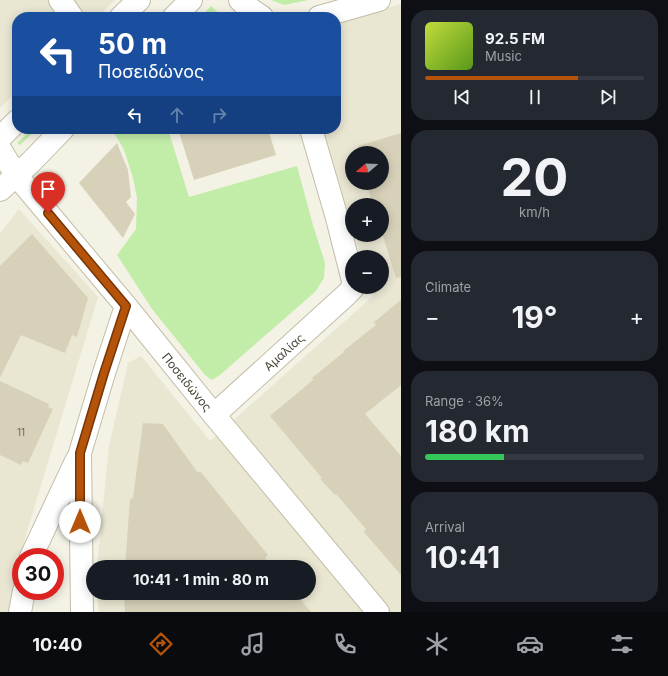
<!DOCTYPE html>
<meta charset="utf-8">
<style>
body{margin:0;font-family:Inter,sans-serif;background:#242831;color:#f1f3f6;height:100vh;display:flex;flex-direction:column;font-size:15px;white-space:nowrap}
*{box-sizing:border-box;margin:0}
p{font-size:13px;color:#9ea1a6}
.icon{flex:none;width:22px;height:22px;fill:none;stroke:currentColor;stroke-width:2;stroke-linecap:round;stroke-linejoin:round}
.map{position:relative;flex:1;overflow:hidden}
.details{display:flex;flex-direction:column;gap:10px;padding:10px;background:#0d0f14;width:267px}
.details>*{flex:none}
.guide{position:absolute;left:12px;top:12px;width:329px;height:122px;border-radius:16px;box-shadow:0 2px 10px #0003;background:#1a4fa0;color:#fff;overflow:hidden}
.needle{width:26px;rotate:251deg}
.tools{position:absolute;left:345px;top:146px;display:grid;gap:8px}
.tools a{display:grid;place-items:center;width:44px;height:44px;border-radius:50%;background:#171b24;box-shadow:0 2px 10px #0003;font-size:20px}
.speed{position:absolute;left:12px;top:548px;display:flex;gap:8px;font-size:20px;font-weight:700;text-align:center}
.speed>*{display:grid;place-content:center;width:52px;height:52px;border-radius:50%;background:#171b24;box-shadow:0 2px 10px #0003;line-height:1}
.speed .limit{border:6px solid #d22;background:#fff;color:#111}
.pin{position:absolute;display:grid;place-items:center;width:34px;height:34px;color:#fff;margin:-41px -17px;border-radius:50% 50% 50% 0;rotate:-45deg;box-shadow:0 0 4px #0007}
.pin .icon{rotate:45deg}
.me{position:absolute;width:44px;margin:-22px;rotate:0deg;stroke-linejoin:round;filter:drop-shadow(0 0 3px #0008)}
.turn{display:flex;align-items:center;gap:14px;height:84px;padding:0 20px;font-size:18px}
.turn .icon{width:52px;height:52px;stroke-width:2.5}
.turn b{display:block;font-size:28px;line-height:34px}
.lanes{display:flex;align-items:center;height:38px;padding:0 20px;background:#0003;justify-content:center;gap:20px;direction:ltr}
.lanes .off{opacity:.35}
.big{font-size:30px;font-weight:700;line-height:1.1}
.details .widget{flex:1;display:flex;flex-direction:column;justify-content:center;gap:6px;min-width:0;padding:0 14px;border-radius:16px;background:#242831}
.details .dial{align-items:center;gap:0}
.dial b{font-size:52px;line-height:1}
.song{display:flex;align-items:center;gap:12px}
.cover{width:48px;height:48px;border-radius:6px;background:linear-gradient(135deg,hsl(70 70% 55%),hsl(90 70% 35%))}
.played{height:4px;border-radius:2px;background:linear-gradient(90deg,#b45309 70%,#363941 70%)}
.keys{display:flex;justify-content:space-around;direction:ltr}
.heat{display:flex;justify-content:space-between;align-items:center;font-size:22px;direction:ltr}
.charge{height:6px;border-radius:3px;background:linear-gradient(90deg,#34c759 36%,#363941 0)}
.trip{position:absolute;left:86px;top:560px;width:230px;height:40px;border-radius:20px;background:#171b24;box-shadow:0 2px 10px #0003;font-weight:700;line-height:40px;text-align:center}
.dock{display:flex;height:64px;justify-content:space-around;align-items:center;background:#090b0e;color:#9ea1a6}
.dock .icon{width:28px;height:28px}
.dock .current{color:#b45309}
.dock b{font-size:18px;color:#f1f3f6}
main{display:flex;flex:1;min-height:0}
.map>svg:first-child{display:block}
</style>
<main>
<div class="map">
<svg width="401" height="612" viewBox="0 0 401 612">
<rect width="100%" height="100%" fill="#f4f2e5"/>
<path fill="#e9e6d2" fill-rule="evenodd" d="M 0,0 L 115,0 L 97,17 L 17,17 L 17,92 L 0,108 Z
M 401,4 L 401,612 L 99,612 L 97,593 L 309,593 L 309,567 L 97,567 L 109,446 L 128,363 L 141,356 L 210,441 L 373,296 L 370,287 L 382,287 L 382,257 L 361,257 L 355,235 L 382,235 L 382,205 L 352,205 L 352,226 L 323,129 L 336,129 L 336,22 ZM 352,153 L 382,153 L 382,183 L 352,183 Z
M 19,209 L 98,297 L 26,535 L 8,612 L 0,612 L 0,233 Z"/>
<path fill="#c2eda9" d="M 271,0 L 309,0 L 284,5 Z
M 211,6 L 223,17 L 200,17 Z
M 32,129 L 37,129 L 20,145 L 17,143 Z
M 112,129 L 168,129 L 189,197 L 297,166 L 313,225 L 325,263 L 324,278 L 315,292 L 220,375 L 212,380 L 205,375 L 152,309 L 117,255 L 136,229 L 137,198 L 133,178 L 124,150 Z"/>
<path fill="#d7d1b9" d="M 178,129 L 268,129 L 276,155 L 194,180 Z
M 401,133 L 401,277 L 396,278 L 382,233 L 382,205 L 373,205 L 366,183 L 382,183 L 382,153 L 360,153 L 358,146 Z
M 117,143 L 128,170 L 131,197 L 126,202 L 135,214 L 123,238 L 79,183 Z
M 32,234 L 88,298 L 77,337 L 72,335 L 65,353 L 21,335 L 0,378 L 0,266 Z
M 401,300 L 401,385 L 365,414 L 401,456 L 401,575 L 364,532 L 366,529 L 336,494 L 335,495 L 320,479 L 322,478 L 270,416 L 313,380 L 312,378 L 344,352 L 343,351 L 376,325 L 374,322 Z
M 0,381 L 49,404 L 48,407 L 53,409 L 28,463 L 23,461 L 21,465 L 0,455 Z
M 143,423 L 163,424 L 198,473 L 200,471 L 268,555 L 265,558 L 273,567 L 125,567 L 130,499 L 133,498 Z
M 124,593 L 295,593 L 311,612 L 125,612 Z"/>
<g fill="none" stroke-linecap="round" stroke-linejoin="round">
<g stroke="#c1bda7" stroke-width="24">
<path id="minor" d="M 60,0 L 72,17
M 311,129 L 337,218 L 352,277
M 0,149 L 16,175 L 126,306 L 214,415 L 378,612
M 214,415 L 346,295 L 352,289 L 352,287
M 31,557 L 77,459
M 20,612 L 24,591
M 82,612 L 80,453 L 104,373 L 126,306"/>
</g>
<g stroke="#c1bda7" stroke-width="24">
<path id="tertiary" d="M 240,0 L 246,6 L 262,17
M 121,17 L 139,0
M 174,17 L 191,0
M 319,17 L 379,0
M 0,138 L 17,121
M 0,190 L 31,162 L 63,129"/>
</g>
<use href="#minor" stroke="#fff" stroke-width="22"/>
<use href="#tertiary" stroke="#fff" stroke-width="22"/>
</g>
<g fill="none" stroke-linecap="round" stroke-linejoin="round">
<g stroke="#753606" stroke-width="10">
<path id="route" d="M 48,213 L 126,306 L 104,373 L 80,453 L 80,522"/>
</g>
<use href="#route" stroke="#b45309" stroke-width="7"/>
</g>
<g text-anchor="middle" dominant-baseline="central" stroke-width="3" stroke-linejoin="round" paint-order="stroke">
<g font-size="10" fill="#6b6655">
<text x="21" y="432">11</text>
</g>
<g font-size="12" fill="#474334" stroke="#fff">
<text transform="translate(284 352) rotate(-42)">Αμαλίας</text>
<text transform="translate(187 382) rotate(51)">Ποσειδώνος</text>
</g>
</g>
</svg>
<div class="tools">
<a><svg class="needle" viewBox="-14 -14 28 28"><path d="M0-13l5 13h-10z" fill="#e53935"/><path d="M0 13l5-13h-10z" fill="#9ea1a6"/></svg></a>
<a>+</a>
<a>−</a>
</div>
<div class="speed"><div class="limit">30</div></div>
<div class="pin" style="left:48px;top:213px;background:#d93025"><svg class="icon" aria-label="arrive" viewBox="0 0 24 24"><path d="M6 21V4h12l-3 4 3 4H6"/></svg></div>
<svg class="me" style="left:80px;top:522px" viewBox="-20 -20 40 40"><circle r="19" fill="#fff"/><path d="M0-13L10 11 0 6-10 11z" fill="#b45309"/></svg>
<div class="trip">10:41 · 1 min · 80 m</div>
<div class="guide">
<div class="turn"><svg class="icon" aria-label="left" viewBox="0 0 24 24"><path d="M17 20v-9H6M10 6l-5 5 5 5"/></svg><div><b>50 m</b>Ποσειδώνος</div></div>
<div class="lanes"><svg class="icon" aria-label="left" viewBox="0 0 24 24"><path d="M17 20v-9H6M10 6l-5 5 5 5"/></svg><svg class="icon off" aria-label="ahead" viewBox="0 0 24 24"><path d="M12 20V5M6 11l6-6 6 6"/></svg><svg class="icon off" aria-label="right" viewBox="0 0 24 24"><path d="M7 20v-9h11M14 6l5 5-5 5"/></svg></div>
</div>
</div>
<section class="details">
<div class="widget">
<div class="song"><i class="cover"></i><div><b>92.5 FM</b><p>Music</p></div></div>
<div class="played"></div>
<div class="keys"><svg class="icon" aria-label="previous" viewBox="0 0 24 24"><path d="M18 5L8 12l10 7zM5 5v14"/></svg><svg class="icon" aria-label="pause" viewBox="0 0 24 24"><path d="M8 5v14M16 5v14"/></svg><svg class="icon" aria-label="next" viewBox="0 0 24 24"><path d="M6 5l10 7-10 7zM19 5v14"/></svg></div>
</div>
<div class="widget dial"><b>20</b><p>km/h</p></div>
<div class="widget"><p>Climate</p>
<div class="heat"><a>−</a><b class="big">19°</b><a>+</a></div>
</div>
<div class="widget"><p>Range · 36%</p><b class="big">180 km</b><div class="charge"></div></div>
<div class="widget"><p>Arrival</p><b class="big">10:41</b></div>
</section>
</main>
<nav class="dock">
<b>10:40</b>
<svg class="icon current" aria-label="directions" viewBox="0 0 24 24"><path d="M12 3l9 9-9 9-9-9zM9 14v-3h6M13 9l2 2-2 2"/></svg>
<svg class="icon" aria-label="music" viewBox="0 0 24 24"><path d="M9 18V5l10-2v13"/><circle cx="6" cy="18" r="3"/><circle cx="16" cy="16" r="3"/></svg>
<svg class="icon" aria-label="phone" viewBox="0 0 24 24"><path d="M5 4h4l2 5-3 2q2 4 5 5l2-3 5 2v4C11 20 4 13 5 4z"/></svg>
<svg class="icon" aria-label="climate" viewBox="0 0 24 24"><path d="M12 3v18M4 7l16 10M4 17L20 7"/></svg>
<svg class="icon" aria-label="car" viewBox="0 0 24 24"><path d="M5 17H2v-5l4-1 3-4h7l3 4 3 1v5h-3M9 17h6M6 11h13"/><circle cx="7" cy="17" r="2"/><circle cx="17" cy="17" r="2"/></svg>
<svg class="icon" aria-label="filters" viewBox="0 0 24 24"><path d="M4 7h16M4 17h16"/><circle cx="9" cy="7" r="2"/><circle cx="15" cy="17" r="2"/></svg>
</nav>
